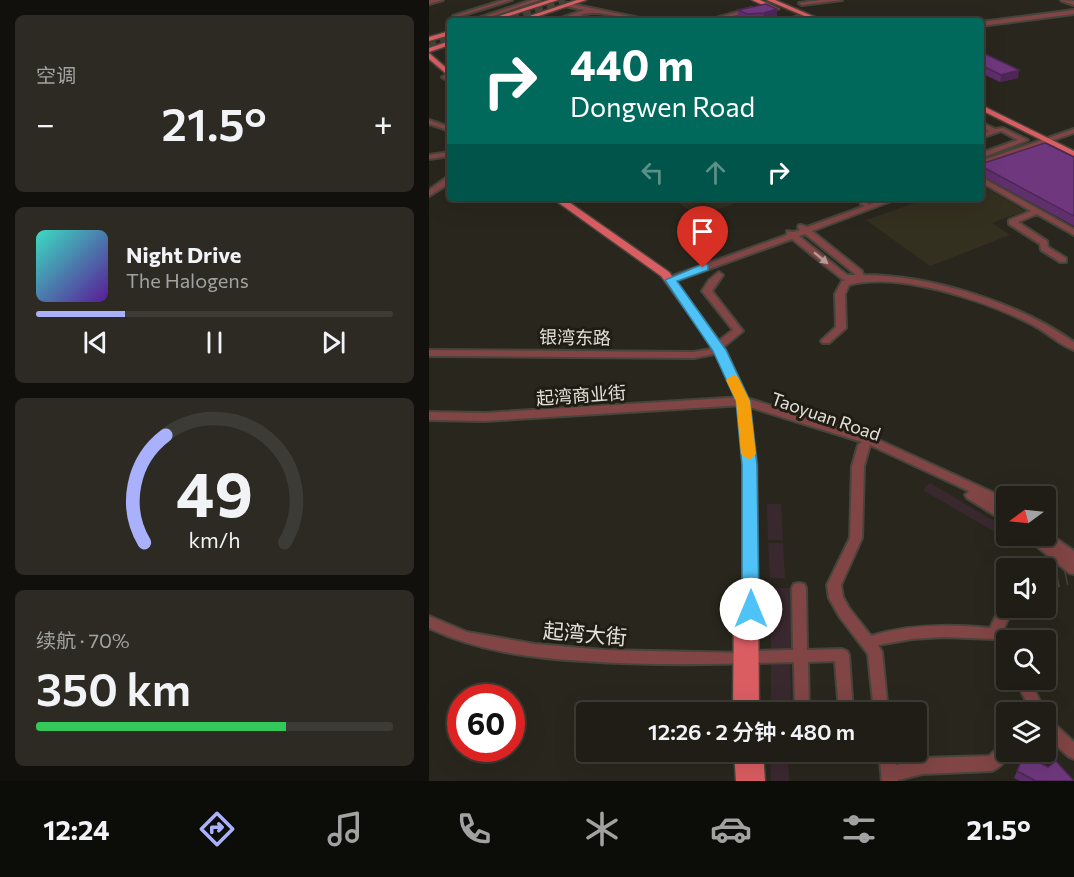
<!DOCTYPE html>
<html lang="zh">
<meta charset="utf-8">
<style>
body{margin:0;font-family:Commissioner,"Noto Sans SC",sans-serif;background:#2c2a23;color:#f1f3f6;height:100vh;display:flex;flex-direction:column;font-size:22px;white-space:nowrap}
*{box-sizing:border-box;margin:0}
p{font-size:20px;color:#a1a2a1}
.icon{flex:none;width:33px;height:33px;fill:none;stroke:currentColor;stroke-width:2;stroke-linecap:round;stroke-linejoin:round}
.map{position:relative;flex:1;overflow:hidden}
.drawer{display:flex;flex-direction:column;gap:15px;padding:15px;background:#11100c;width:429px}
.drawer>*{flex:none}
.hud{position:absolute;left:18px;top:18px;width:537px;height:183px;border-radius:6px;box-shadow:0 6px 24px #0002,0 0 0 2px #3c3b35;background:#00695c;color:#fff;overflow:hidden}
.needle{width:39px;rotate:255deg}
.controls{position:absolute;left:567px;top:486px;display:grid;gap:12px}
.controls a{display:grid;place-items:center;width:60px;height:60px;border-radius:6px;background:#1f1d16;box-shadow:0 6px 24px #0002,0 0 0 2px #3c3b35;font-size:30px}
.speed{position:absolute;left:18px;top:684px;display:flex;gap:12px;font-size:30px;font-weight:700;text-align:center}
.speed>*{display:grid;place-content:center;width:78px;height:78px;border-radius:50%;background:#1f1d16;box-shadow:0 6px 24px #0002,0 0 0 2px #3c3b35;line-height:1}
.speed .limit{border:9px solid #d22;background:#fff;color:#111}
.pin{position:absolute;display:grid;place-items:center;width:51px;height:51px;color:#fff;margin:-62px -26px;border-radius:50% 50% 50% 0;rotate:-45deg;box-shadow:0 0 6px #0007}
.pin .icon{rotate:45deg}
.me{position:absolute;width:66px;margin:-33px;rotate:0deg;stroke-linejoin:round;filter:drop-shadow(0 0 4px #0008)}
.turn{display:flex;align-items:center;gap:21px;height:126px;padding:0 24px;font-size:27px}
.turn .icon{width:78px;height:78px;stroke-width:2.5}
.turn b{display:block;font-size:42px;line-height:51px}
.lanes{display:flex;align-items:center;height:57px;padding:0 24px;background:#0003;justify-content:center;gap:30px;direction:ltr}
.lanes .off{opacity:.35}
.big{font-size:45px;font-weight:600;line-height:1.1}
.drawer .tile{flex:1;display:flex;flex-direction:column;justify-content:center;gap:9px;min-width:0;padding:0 21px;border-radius:9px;background:#2c2a23}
.drawer .dial{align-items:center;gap:0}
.dial svg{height:156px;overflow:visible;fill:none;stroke:#3c3b35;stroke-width:7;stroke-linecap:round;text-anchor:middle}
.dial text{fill:#f1f3f6;stroke:none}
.song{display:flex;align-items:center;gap:18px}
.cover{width:72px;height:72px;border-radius:9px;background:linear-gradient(135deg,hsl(170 70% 55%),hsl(270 70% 35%))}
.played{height:6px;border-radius:3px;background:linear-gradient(90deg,#a9b0fc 25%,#3c3b35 25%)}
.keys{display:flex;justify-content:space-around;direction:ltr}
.heat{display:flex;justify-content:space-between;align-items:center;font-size:33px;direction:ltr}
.charge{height:9px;border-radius:4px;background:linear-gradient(90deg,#34c759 70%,#3c3b35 0)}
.trip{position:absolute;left:147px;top:702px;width:351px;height:60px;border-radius:6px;background:#1f1d16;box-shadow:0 6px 24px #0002,0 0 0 2px #3c3b35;font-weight:600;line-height:60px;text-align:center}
.dock{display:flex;height:96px;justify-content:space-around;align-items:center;background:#0c0c09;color:#a1a2a1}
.dock .icon{width:42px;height:42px}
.dock .current{color:#a9b0fc}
.dock b{font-size:27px;color:#f1f3f6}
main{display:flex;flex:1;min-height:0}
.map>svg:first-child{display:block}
</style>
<main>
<section class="drawer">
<div class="tile"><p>空调</p>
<div class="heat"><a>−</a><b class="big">21.5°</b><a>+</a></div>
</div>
<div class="tile">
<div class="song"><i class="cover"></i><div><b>Night Drive</b><p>The Halogens</p></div></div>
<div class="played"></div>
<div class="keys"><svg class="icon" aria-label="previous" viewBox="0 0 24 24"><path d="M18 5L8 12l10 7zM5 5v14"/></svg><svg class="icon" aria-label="pause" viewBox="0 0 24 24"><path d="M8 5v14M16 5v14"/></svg><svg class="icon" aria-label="next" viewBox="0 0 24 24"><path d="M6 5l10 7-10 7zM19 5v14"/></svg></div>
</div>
<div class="tile dial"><svg viewBox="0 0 100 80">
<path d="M14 69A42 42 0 1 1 86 69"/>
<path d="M14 69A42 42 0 0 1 25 14" stroke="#a9b0fc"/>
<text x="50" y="56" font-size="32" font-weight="700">49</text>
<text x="50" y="72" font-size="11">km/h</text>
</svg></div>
<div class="tile"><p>续航 · 70%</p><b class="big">350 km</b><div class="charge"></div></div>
</section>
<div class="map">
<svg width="645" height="781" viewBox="0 0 645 781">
<rect width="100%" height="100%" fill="#29271d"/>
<path fill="#3a282f" d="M 501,483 L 577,528 L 577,529 L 571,535 L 494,490 Z
M 338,504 L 352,504 L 354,540 L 339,540 Z
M 339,543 L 354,543 L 356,578 L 341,578 Z
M 341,588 L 361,588 L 363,653 L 342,653 Z
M 342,662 L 361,662 L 363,712 L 342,712 Z
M 341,752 L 367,752 L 368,755 L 359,755 L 360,781 L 342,781 Z"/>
<path fill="#343020" d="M 552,185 L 596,211 L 563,223 L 581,235 L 501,266 L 437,220 L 500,198 L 552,198 Z
M 243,198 L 323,198 L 268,216 Z"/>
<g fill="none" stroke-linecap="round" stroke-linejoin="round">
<path fill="#025f88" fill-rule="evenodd" d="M 377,0 L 400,0 L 380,3 Z"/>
<path stroke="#454339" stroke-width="14" stroke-dasharray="14 7" stroke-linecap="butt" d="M 616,583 L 638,578"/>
<path stroke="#454339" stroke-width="8" stroke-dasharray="8 4.5" stroke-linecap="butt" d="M 70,21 L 136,0
M 0,47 L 21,40"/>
<g stroke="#47453b" stroke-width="4">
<path id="minor" d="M 0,0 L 14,0 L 0,4 Z
M 75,0 L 83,0 L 31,16 L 37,21 L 30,21 L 24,16 Z
M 103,0 L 111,0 L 49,21 L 41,21 Z
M 391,0 L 413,0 L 373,5 L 370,3 Z
M 632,0 L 645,1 L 645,5 L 633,1 Z
M 138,3 L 215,19 L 218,21 C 196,21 172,8 151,15 L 168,21 C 160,21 153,17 146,17 C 139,17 132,21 124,21 L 155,10 L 136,6 Z
M 323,8 L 325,11 L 295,18 L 300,21 L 292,21 L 287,18 Z
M 645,10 L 645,14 L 552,26 L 552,22 Z
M 370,16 L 372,19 L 355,21 L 356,20 Z
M 21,73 L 21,77 L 16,79 L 13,77 Z
M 0,120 L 21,127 L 21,131 L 0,124 Z
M 552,122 L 566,129 L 574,128 L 599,140 L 552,158 L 552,153 L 589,140 L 572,131 L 552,138 L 552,134 L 560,131 L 552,127 Z
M 645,129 L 645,133 L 552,165 L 552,161 Z
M 21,152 L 21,156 L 0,159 L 0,155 Z
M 18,177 L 21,177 L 21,183 L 0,196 L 0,190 Z
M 552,177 L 645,229 L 645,235 L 608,214 L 589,222 L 618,241 L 619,247 L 637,258 L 637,262 L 631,262 L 612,250 L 611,244 L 580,224 L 580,220 L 602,211 L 552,182 Z
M 430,198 L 438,198 L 439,205 L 459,198 L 470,198 L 383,231 L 433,271 L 434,275 C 502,275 590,303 645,342 L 645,350 C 630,345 617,331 602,324 C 557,301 469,271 420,285 L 416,294 L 417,328 L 400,343 L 394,343 L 392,341 L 394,339 L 407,327 L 406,294 L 413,281 L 417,280 L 413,279 L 363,239 L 244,282 L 241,283 L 237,280 L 238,278 L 358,235 L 358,231 L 365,232 L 371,230 L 369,227 L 370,225 L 373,225 L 378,227 L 436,206 L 432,204 ZM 376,234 L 426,274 L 426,275 L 418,275 L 370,236 Z
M 290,272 L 294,275 L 283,291 L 314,331 L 292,349 L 290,353 L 265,358 L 0,356 L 0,350 L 265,352 L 282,349 L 284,345 L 304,330 L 273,291 L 280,280 Z
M 314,397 L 441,436 L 563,492 L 578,502 L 578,523 L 538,498 L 536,495 L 540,491 L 441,445 L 435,466 L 433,538 L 412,585 L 414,597 L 420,608 L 442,636 C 481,624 521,624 561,628 L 573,603 L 578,602 L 578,608 L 584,608 L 574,630 L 584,640 L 578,640 L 578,648 L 565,639 L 515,637 L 483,639 L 449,645 L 453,652 L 459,712 L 445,712 L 439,654 L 410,616 L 400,598 L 398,585 L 421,538 L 423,466 L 429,445 L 433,442 L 314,405 L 56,421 L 0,420 L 0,412 L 56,413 Z
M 616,531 L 645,551 L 645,574 L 640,573 L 599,539 L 597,536 L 616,536 Z
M 370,583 L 375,584 L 377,588 L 378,650 L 413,649 L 418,651 L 420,655 L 424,712 L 410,712 L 406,661 L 379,662 L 380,712 L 366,712 L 365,662 C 296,664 226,666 155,661 C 102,658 48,651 0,628 L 0,616 L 38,632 L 106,644 L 175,650 L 317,653 L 322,651 L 364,650 L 363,588 L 365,584 Z
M 587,680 L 601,680 L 616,712 L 602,712 Z
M 616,718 L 621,720 L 645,742 L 645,759 L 640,757 L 616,735 Z
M 578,736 L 578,752 L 582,752 C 577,760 572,767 563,771 L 493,774 L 469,780 L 469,781 L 453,781 L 450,752 L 464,752 L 467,765 L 493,758 L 560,756 L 567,750 L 573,738 Z"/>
</g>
<g stroke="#47453b" stroke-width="3">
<path id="major" d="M 120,0 L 129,0 L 64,21 L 55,21 Z
M 148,0 L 157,0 L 95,21 L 86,21 Z
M 323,0 L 331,0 L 350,9 L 345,10 Z
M 338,0 L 346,0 L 395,21 L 387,21 Z
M 21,31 L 21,35 L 0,41 L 0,37 Z
M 21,41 L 21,45 L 0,52 L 0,48 Z
M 0,53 L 21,71 L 21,77 L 0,59 Z
M 552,105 L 645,151 L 645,156 L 552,110 Z
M 123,198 L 134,198 L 240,272 L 297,350 L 320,401 L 328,465 L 330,712 L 304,712 L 305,603 L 308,598 L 314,597 L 314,465 L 308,401 L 286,350 L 232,276 Z
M 305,752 L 334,752 L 336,781 L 307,781 Z"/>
</g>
<use href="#minor" fill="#814545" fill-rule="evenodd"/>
<use href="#major" fill="#da5d62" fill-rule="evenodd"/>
</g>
<path fill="#5f306c" d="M 337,4 L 348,16 L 334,20 L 318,21 L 309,17 L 309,10 Z
M 552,52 L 589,78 L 571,82 L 552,73 Z
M 645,157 L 645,226 L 552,175 L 552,164 Z
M 595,755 L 645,781 L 591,781 L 585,778 Z"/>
<path fill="#4e2758" d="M 348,9 L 348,16 L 334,20 L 335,13 Z
M 590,70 L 589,78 L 571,82 L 572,75 Z"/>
<path fill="#6f387e" stroke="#4e2758" stroke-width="1.5" d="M 337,4 L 348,9 L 335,13 L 318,14 L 309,10 Z
M 552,52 L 590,70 L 572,75 L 552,65 Z
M 616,143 L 645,157 L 645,216 L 552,166 L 552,164 Z
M 595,755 L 619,767 L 627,761 L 645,781 L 607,781 L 588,771 Z"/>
<defs><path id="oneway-solid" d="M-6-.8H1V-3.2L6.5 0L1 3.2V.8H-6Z" transform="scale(1.5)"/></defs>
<use fill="#b69a97" href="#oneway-solid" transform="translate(392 258) rotate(39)"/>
<path fill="#4fc3f7" stroke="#337fa1" stroke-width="1.5" d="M 274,264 L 279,265 L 279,270 L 248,281 L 297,350 L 321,401 L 328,465 L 330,609 L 328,614 L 322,616 L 315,614 L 313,609 L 313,465 L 307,401 L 284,351 L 236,280 Z"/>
<path fill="#f59e0b" d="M 304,375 L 309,377 L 321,401 L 327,454 L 320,460 L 312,454 L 307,401 L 297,380 Z"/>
<g text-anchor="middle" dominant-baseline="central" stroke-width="6" stroke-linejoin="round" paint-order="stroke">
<g font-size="18" fill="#e2e0da" stroke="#201d14">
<text transform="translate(146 337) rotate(1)">银湾东路</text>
<text transform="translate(152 395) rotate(-4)">起湾商业街</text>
<text transform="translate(397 416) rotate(19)">Taoyuan Road</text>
</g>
<g font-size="21" fill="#e2e0da" stroke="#201d14">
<text transform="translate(156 633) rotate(5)">起湾大街</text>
</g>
</g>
</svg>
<div class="controls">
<a><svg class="needle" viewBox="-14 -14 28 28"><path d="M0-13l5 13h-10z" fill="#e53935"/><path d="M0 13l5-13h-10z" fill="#a1a2a1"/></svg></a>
<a><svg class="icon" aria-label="sound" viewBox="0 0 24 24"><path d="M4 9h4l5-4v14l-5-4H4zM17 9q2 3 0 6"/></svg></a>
<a><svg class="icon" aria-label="search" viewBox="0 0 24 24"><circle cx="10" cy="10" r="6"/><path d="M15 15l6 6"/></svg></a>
<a><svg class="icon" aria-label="layers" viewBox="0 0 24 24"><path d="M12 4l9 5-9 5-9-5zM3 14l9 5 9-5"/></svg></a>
</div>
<div class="speed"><div class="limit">60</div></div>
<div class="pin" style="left:274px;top:268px;background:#d93025"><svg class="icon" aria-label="arrive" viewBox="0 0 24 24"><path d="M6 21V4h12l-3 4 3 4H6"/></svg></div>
<svg class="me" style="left:322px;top:609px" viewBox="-20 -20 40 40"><circle r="19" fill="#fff"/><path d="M0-13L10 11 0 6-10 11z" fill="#4fc3f7"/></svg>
<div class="trip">12:26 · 2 分钟 · 480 m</div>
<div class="hud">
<div class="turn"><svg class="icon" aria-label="right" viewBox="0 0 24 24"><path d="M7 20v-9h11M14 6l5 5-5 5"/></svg><div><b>440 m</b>Dongwen Road</div></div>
<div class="lanes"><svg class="icon off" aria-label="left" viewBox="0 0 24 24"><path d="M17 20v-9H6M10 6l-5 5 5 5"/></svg><svg class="icon off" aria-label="ahead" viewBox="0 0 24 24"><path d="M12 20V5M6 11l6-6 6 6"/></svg><svg class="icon" aria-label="right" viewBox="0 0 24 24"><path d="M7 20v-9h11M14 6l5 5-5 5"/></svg></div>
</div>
</div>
</main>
<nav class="dock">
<b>12:24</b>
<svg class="icon current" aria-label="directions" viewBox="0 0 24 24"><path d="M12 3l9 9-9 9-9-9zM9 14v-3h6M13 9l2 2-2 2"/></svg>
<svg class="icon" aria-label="music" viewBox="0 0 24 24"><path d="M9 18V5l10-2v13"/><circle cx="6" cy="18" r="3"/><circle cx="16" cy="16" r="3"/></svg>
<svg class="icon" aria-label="phone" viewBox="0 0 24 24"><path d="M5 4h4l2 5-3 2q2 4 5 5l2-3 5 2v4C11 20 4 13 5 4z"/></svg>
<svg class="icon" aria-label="climate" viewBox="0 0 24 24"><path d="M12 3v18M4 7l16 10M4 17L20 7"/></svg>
<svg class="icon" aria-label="car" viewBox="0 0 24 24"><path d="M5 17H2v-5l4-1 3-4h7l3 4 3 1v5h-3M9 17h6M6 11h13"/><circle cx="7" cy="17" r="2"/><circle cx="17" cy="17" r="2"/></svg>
<svg class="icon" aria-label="filters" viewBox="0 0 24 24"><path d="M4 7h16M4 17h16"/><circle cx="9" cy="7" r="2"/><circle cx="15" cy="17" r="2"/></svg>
<b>21.5°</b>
</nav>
